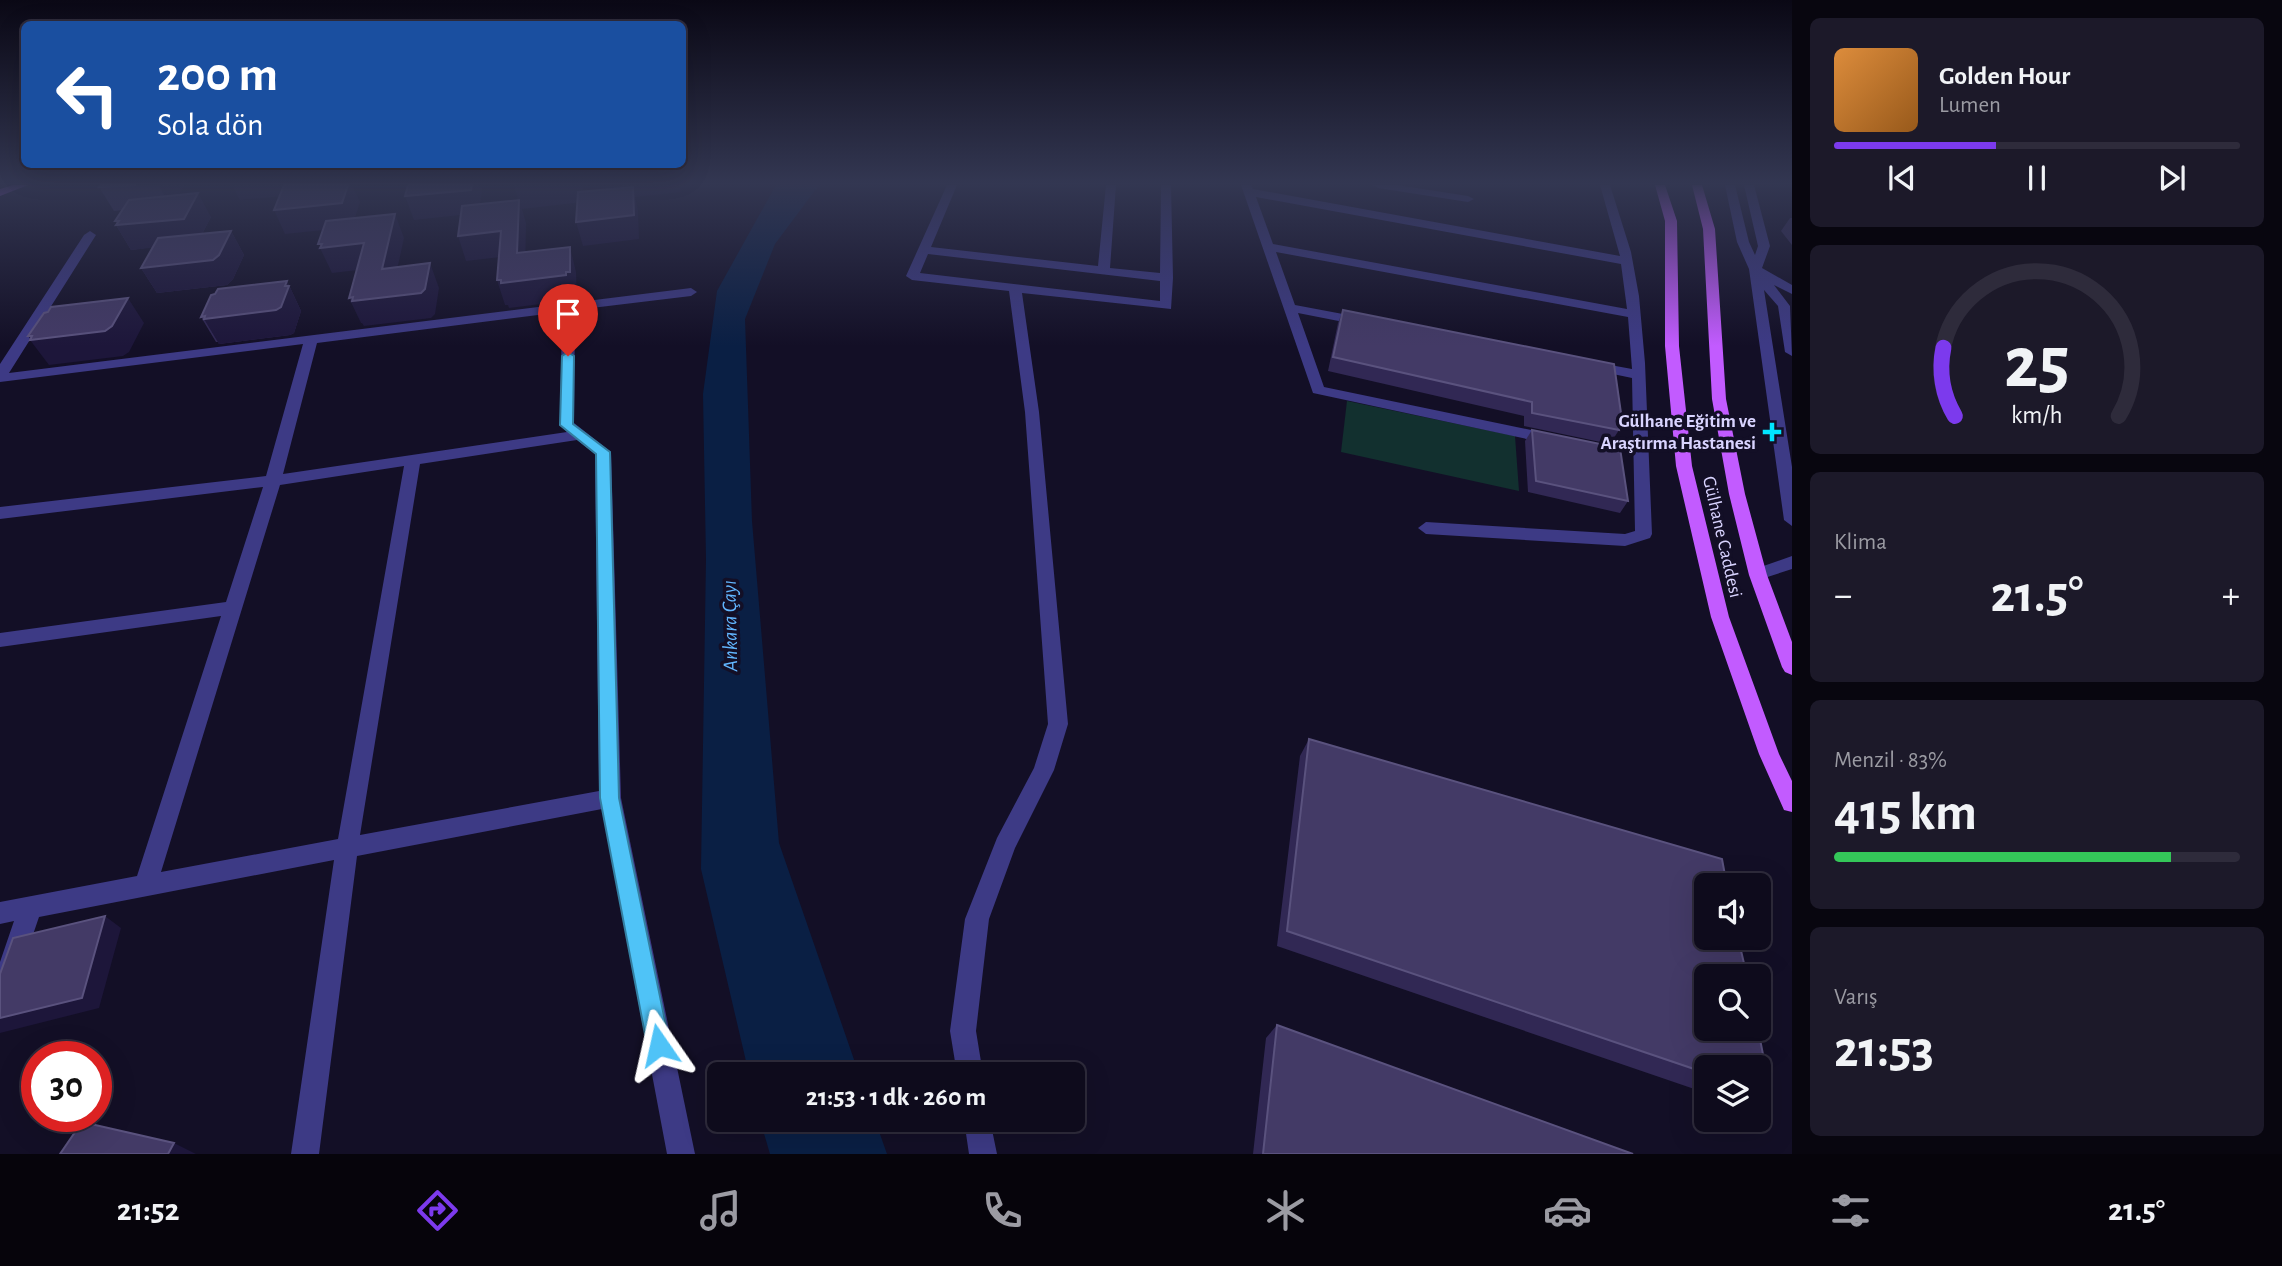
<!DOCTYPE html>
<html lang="tr">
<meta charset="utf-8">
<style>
body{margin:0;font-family:"Alegreya Sans",sans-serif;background:#1c1929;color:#f1f3f6;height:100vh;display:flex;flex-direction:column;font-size:26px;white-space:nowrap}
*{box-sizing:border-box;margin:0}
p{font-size:23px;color:#9b9ba3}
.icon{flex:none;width:38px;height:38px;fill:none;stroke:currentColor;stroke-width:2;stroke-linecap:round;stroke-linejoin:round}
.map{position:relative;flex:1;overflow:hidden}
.side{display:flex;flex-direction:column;gap:18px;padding:18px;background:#08060f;width:490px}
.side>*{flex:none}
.top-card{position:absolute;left:21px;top:21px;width:665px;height:147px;border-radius:10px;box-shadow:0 7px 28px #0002,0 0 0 2px #2e2b3b;background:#1a4fa0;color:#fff;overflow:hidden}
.fabs{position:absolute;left:1694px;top:873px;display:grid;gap:14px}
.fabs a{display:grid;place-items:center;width:77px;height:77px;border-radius:10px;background:#0e0b1c;box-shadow:0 7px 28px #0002,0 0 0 2px #2e2b3b;font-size:35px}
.speed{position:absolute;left:21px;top:1041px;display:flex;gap:14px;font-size:35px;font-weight:700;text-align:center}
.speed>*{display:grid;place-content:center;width:91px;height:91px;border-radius:50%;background:#0e0b1c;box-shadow:0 7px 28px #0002,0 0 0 2px #2e2b3b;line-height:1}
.speed .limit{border:10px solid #d22;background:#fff;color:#111}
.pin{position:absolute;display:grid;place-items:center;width:60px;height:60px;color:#fff;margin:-72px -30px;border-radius:50% 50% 50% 0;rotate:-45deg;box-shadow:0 0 7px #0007}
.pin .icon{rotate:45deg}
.me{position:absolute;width:77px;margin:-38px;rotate:349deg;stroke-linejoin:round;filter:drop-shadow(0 0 5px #0008)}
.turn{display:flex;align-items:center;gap:24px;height:147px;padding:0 21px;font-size:32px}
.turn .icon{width:91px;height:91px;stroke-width:2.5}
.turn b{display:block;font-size:49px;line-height:60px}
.big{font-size:52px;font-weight:700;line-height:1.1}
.side .card{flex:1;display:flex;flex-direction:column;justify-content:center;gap:10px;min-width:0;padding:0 24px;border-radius:10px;background:#1c1929}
.side .dial{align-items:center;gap:0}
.dial svg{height:182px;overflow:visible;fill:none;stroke:#2e2b3b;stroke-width:7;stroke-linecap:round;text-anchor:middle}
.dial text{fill:#f1f3f6;stroke:none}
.song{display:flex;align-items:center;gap:21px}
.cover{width:84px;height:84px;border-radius:10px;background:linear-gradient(135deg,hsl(30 70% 55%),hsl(30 70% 35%))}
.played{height:7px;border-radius:4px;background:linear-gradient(90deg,#7c3aed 40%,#2e2b3b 40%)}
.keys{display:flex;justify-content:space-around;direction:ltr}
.heat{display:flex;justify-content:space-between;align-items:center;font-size:38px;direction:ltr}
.charge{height:10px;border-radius:5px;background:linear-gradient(90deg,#34c759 83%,#2e2b3b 0)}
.trip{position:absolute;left:707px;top:1062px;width:378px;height:70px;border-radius:10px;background:#0e0b1c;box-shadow:0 7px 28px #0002,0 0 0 2px #2e2b3b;font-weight:700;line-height:70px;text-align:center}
.tab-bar{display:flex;height:112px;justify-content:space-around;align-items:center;background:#06040b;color:#9b9ba3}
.tab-bar .icon{width:49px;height:49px}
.tab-bar .active{color:#7c3aed}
.tab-bar b{font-size:32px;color:#f1f3f6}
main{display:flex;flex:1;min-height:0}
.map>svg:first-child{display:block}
</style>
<main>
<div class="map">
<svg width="1792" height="1154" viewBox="0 0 1792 1154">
<rect width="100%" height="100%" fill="#130f26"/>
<path fill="#12302f" d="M 1347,401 L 1515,436 L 1519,491 L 1341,452 Z"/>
<path fill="#0a1f44" d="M 776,185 L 819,185 L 775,244 L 745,319 L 752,521 L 779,843 L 859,1074 L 749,1074 L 701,869 L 706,559 L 703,394 L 717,291 Z
M 760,1120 L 875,1120 L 887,1154 L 770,1154 Z"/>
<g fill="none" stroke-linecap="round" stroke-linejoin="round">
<path fill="#3d3a85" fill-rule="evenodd" d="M 947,185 L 957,185 L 931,247 L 1098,266 L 1106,185 L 1116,185 L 1110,268 L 1160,273 L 1161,185 L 1171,185 L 1173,278 L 1171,309 L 1022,293 L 1039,412 L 1068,724 L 1054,770 L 1015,848 L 989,919 L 976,1031 L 983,1074 L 957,1074 L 950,1031 L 965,919 L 997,838 L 1034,768 L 1048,724 L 1025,412 L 1009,291 L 912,280 L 906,276 ZM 928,254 L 1160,281 L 1160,301 L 920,273 Z
M 1241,185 L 1251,185 L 1253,189 L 1620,256 L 1600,185 L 1610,185 L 1631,252 L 1639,296 L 1645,363 L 1652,534 L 1650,538 L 1625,546 L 1426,534 L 1418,528 L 1426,522 L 1625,534 L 1635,531 L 1632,378 L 1589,369 L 1587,366 L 1594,362 L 1632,369 L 1628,317 L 1276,252 L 1295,305 L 1364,318 L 1371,322 L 1364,326 L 1298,313 L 1324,387 L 1550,434 L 1558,439 L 1550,444 L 1313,393 ZM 1256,197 L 1621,264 L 1627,309 L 1273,244 Z
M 1373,185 L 1397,185 L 1468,196 L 1474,199 L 1468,202 L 1378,188 Z
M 1725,185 L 1735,185 L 1749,242 L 1755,255 L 1758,246 L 1744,185 L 1754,185 L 1770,246 L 1762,268 L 1792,285 L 1792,294 L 1774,285 L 1790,306 L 1792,356 L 1785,352 L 1778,306 L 1764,290 L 1792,467 L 1792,526 L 1784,520 L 1749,269 L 1737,242 Z
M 90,231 L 96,235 L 9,373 L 691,288 L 697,292 L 691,296 L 575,310 L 574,423 L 611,452 L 621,798 L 695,1154 L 667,1154 L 602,809 L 357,856 L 319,1154 L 291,1154 L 334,860 L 39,917 L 9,1005 L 0,1008 L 0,962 L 14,921 L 0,924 L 0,902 L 137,876 L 221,616 L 0,647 L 0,633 L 226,602 L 263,487 L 0,519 L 0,507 L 266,476 L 303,344 L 0,382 L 0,364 L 84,235 ZM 562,312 L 560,425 L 567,432 L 283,474 L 317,343 ZM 577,440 L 595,454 L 599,791 L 360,835 L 420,464 ZM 404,466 L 338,839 L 161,872 L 280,485 Z
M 1792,556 L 1792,569 L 1758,580 L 1752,578 L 1749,574 L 1752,570 Z
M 964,1120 L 990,1120 L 997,1154 L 969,1154 Z"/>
<path fill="#c25bff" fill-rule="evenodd" d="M 13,185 L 28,185 L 0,196 L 0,189 Z
M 1655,185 L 1665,185 L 1677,221 L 1679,346 L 1692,466 L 1729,617 L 1779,754 L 1792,781 L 1792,812 L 1784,810 L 1759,754 L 1711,617 L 1676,466 L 1665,346 L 1665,221 Z
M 1692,185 L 1702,185 L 1715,229 L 1726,399 L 1745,494 L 1767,575 L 1792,642 L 1792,675 L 1785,672 L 1782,667 L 1749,575 L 1729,494 L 1712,399 L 1703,229 Z"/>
</g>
<path fill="#312854" d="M 101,185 L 184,185 L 178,195 L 211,217 L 202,234 L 231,231 L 244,255 L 233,279 L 227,285 L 157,293 L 141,268 L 153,247 L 131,250 L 116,225 L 117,224 L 115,221 L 123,210 L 114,211 L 99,187 Z
M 1790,218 L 1792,218 L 1792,245 L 1781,231 Z
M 287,281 L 301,311 L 294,333 L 290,335 L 219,344 L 218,342 L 216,342 L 201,317 Z
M 1343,310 L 1622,420 L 1618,425 L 1619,430 L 1610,444 L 1524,426 L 1524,416 L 1328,371 L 1338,323 Z
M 1532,430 L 1628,501 L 1620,513 L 1528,492 L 1525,441 Z
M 1309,739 L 1722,859 L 1727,886 L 1706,886 L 1706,938 L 1738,938 L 1747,976 L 1706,976 L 1706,1029 L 1758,1029 L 1771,1095 L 1759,1101 L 1759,1068 L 1706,1068 L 1706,1093 L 1277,946 L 1300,756 Z
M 1277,1025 L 1633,1154 L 1253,1154 L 1266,1038 Z"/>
<path fill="#1d163a" d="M 158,185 L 184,185 L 171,207 Z
M 232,185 L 300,185 L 295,195 L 240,200 Z
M 348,185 L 352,185 L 360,202 L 352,227 L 285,234 L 274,210 Z
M 472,185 L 480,185 L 482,189 L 479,213 L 414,220 L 405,196 Z
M 514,185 L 583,185 L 583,202 L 522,209 L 526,223 L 525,278 L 517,253 L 519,203 Z
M 621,185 L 680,185 L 681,192 L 635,197 L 638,211 L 639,239 L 583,246 L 576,222 L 624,198 Z
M 198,193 L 211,217 L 197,243 L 131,250 L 116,225 Z
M 395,214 L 404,238 L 392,293 L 382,269 Z
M 231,231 L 244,255 L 233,279 L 227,285 L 157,293 L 141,268 Z
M 501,231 L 509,256 L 466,261 L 458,236 Z
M 364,243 L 375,268 L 332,273 L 320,248 Z
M 570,247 L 576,272 L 577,297 L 573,297 L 573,300 L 509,308 L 508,305 L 505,305 L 497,280 Z
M 430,263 L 439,288 L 435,314 L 431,318 L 364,326 L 362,323 L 361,323 L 349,298 Z
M 287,281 L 301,311 L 294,333 L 290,335 L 219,344 L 204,319 L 285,286 Z
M 128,298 L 144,323 L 129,352 L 123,356 L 49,365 L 30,340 L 31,340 L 28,336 L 32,336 Z
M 105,916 L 121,928 L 99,1008 L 0,1033 L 0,1018 Z
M 174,1143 L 196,1154 L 168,1154 Z"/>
<path fill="#433a66" stroke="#5a527e" stroke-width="2" d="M 101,185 L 136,185 L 99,187 Z
M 284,185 L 348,185 L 342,203 L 274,210 Z
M 408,185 L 472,185 L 471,190 L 405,196 Z
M 633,187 L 634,215 L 576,222 L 578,192 Z
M 198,193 L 184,219 L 116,225 L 119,221 L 115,221 L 129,200 Z
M 519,200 L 517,253 L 570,247 L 570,272 L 566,272 L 566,275 L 501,283 L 501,280 L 497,280 L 501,231 L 458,236 L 462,206 Z
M 395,214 L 382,269 L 430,263 L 425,289 L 421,293 L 352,301 L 353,297 L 349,298 L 364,243 L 320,248 L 322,244 L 318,244 L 326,221 Z
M 231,231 L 219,255 L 213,260 L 141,268 L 158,238 Z
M 287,281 L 285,286 L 289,286 L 281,307 L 276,310 L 204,319 L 205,316 L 201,317 L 211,295 L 215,294 L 218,289 Z
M 128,298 L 112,326 L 105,331 L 30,340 L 32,336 L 28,336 L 44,313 L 48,312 L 51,307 Z
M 1343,310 L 1614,364 L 1622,420 L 1617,419 L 1619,430 L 1532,413 L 1532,402 L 1333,357 Z
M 1532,430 L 1620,448 L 1628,501 L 1536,481 Z
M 1309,739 L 1722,859 L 1727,886 L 1706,886 L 1706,938 L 1738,938 L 1747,976 L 1706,976 L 1706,1029 L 1758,1029 L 1771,1095 L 1759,1091 L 1759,1068 L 1706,1068 L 1706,1073 L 1287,931 Z
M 105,916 L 82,998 L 0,1018 L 0,974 L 13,938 Z
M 1277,1025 L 1633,1154 L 1263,1154 Z
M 82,1122 L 174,1143 L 168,1154 L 60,1154 Z"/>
<linearGradient id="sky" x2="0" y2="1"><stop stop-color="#0a0815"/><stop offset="0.53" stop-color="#333752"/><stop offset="1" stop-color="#333752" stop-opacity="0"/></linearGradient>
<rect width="1792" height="346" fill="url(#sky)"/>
<path fill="#4fc3f7" stroke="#337fa1" stroke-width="2" d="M 568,352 L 574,356 L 573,424 L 610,452 L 619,798 L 670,1045 L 667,1053 L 659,1056 L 651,1053 L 647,1045 L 600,798 L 596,454 L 560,425 L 562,356 Z"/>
<path fill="#00e5ff" stroke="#130f26" stroke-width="2.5" d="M1768.5 421.5h7v7h7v7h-7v7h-7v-7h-7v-7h7z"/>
<g text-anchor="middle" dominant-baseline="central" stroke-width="7" stroke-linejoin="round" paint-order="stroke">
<g font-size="19" font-weight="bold" fill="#d9d4ff" stroke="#130f26" text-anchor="end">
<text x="1756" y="421">Gülhane Eğitim ve<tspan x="1756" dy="22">Araştırma Hastanesi</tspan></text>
</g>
<g font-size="19" fill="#d9d4ff" stroke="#130f26">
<text transform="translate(1722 537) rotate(77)">Gülhane Caddesi</text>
</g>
<g font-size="21" font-style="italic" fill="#62b6ff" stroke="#130f26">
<text transform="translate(730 626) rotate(-91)">Ankara Çayı</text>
</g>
</g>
</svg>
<div class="fabs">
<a><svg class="icon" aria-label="sound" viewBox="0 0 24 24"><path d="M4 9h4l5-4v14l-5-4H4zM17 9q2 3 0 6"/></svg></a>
<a><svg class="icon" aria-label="search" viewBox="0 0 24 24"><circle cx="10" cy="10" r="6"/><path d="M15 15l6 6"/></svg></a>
<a><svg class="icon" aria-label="layers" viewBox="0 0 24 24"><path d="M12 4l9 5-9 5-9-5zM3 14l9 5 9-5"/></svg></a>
</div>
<div class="speed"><div class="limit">30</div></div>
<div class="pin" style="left:568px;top:356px;background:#d93025"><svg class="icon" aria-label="arrive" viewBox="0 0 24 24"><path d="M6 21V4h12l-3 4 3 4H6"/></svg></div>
<svg class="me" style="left:659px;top:1045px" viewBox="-20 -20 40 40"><path d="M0-17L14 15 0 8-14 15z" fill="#4fc3f7" stroke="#fff" stroke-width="4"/></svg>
<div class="trip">21:53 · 1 dk · 260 m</div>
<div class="top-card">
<div class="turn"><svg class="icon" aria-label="left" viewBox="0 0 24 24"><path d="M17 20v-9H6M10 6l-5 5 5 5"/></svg><div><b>200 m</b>Sola dön</div></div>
</div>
</div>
<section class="side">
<div class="card">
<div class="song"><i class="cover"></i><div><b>Golden Hour</b><p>Lumen</p></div></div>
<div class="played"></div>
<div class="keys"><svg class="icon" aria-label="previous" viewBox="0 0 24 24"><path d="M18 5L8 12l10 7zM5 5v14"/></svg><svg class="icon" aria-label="pause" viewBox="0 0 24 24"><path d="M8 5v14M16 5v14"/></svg><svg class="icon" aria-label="next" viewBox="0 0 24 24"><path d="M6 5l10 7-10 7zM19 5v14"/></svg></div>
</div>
<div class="card dial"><svg viewBox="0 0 100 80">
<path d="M14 69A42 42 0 1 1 86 69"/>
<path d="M14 69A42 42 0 0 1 9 39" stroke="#7c3aed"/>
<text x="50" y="56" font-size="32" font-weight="700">25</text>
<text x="50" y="72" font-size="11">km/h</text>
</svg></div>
<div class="card"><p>Klima</p>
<div class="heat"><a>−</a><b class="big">21.5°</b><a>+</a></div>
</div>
<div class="card"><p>Menzil · 83%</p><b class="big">415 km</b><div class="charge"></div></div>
<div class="card"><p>Varış</p><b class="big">21:53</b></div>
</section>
</main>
<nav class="tab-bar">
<b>21:52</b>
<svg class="icon active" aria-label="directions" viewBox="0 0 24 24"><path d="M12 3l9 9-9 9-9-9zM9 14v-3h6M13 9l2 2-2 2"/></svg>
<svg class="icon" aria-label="music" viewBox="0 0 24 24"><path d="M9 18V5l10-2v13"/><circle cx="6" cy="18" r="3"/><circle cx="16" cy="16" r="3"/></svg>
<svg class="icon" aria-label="phone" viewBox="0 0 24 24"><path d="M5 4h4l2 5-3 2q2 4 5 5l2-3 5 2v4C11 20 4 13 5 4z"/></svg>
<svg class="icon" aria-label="climate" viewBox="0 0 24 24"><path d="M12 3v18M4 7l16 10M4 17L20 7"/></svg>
<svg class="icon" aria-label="car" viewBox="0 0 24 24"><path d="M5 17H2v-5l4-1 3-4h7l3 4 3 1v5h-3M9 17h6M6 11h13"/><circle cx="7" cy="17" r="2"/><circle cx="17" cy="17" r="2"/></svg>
<svg class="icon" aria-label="filters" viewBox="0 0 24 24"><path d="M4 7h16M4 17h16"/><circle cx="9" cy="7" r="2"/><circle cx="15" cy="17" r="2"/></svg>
<b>21.5°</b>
</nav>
